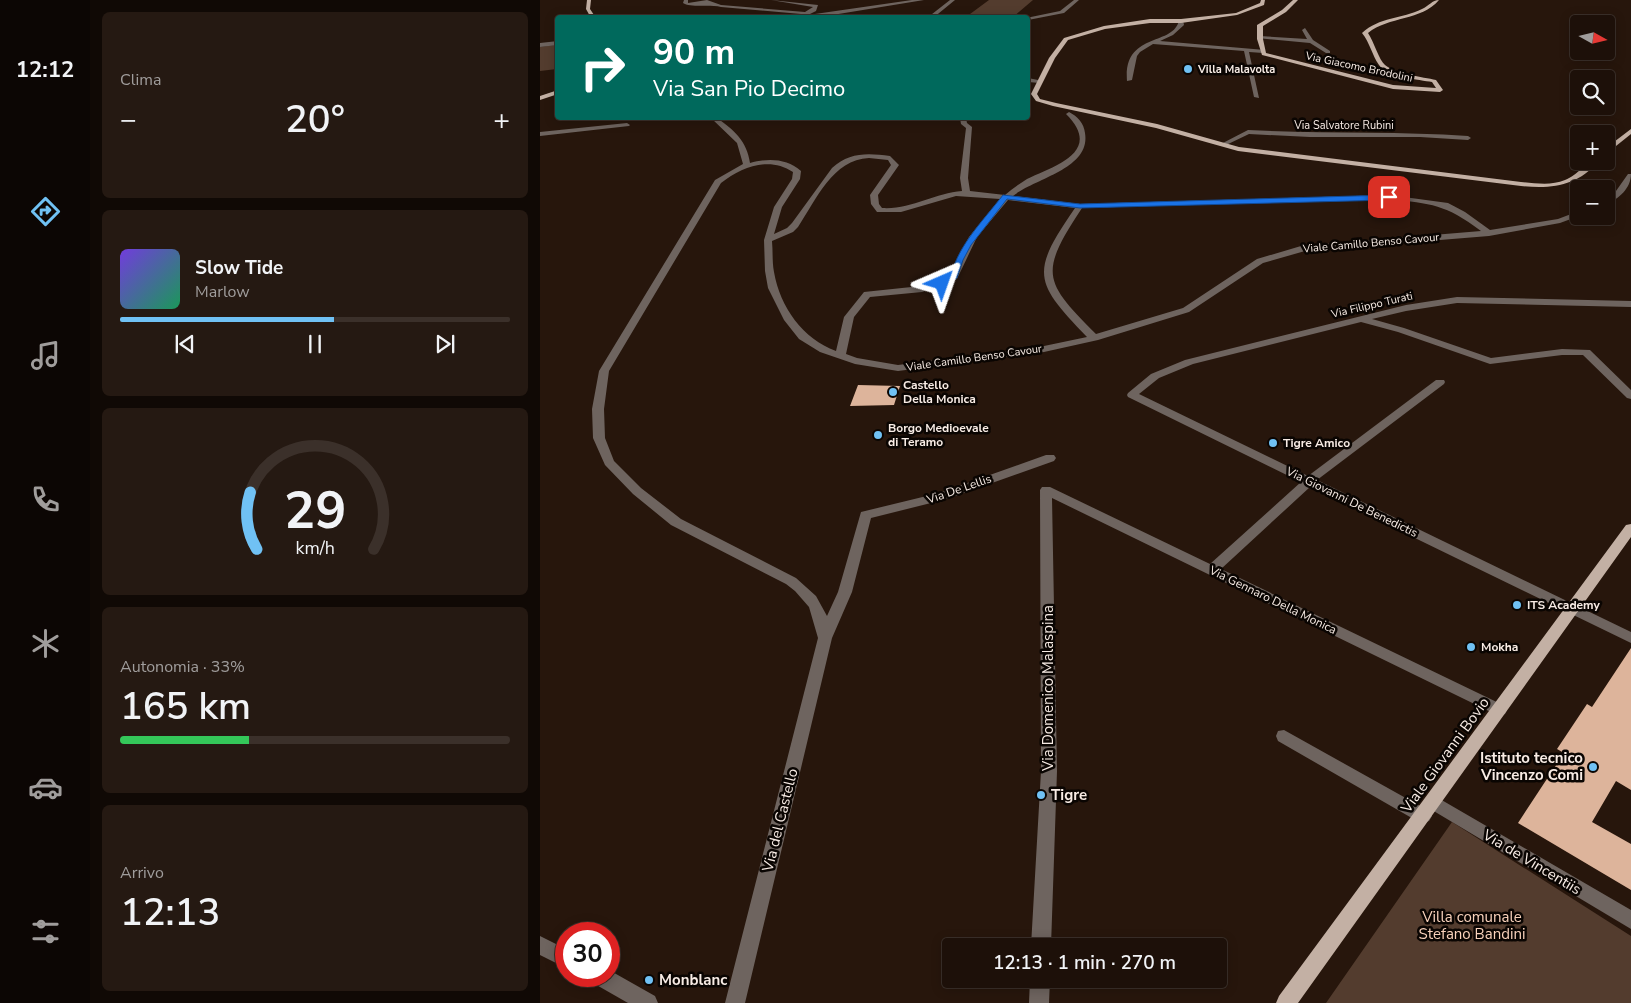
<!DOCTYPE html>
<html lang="it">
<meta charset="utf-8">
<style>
body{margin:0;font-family:"Nunito Sans",sans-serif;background:#251912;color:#f1f3f6;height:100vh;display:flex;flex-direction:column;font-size:19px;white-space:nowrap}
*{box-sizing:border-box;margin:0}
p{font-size:16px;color:#a09d9c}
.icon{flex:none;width:28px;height:28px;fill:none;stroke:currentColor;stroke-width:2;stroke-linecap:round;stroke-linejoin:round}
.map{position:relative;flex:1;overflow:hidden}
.side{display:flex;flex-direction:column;gap:12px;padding:12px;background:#100905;width:450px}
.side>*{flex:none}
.top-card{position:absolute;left:15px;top:15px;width:475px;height:105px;border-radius:5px;box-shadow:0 2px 12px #0003,0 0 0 1px #3b302a;background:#00695c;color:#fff;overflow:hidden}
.needle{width:32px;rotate:98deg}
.controls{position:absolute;left:1030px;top:15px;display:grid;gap:10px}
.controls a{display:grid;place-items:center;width:45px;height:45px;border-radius:5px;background:#1d1009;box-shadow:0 2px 12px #0003,0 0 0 1px #3b302a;font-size:25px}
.speed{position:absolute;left:15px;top:922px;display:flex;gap:10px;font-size:25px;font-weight:700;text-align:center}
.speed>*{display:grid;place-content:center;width:65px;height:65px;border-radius:50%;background:#1d1009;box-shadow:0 2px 12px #0003,0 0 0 1px #3b302a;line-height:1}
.speed .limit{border:8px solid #d22;background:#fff;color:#111}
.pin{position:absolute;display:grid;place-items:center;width:42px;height:42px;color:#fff;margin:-21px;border-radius:10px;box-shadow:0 2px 8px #0006}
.me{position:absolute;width:55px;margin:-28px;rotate:43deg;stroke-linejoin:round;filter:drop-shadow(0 0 4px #0008)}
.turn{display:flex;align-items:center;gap:18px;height:105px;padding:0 15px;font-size:22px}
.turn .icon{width:65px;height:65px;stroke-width:2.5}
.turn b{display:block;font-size:35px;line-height:42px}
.big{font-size:38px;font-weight:600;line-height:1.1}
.side .widget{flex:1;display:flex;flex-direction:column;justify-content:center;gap:8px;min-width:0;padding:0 18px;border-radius:8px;background:#251912}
.side .dial{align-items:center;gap:0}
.dial svg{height:130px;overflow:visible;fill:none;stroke:#3b302a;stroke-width:7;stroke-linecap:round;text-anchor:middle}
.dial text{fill:#f1f3f6;stroke:none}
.song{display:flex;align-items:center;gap:15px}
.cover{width:60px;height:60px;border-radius:8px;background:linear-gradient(135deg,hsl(260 70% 55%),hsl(150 70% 35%))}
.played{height:5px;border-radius:2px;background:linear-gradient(90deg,#70c1f4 55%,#3b302a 55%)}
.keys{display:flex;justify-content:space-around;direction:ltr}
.heat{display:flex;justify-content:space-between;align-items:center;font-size:28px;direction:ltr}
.charge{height:8px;border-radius:4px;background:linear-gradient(90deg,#34c759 33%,#3b302a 0)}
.trip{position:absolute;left:402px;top:938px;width:285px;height:50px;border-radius:5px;background:#1d1009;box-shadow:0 2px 12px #0003,0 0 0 1px #3b302a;font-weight:600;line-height:50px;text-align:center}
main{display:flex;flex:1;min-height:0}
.tab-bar{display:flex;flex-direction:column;width:90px;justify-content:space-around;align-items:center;background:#0c0604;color:#a09d9c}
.tab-bar .icon{width:35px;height:35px}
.tab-bar .current{color:#70c1f4}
.tab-bar b{font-size:22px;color:#f1f3f6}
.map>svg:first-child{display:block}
</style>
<main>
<nav class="tab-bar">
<b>12:12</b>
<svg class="icon current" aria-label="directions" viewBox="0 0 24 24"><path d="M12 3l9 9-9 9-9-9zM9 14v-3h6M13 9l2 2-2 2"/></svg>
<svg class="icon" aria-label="music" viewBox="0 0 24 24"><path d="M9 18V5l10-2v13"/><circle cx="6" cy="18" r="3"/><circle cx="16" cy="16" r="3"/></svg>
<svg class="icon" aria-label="phone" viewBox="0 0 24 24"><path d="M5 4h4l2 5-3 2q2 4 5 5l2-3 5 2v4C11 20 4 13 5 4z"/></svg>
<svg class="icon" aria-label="climate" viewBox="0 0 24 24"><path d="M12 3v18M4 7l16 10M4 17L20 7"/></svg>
<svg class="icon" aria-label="car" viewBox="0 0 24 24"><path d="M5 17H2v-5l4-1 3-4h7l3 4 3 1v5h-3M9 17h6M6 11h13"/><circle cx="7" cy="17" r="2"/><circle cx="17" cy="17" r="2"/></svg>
<svg class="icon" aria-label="filters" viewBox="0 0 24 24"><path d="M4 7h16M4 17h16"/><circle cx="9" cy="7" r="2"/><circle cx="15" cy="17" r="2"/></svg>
</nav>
<section class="side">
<div class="widget"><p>Clima</p>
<div class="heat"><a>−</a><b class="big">20°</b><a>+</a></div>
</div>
<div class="widget">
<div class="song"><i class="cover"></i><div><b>Slow Tide</b><p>Marlow</p></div></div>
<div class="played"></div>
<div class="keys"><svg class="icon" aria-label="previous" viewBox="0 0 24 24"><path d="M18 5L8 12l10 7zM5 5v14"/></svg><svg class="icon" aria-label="pause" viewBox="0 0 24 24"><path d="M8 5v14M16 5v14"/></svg><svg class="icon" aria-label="next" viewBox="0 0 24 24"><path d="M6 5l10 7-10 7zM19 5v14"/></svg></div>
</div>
<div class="widget dial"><svg viewBox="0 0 100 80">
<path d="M14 69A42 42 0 1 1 86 69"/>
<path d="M14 69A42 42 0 0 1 10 34" stroke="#70c1f4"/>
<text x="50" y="56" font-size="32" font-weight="700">29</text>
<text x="50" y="72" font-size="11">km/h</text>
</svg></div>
<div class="widget"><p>Autonomia · 33%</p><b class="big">165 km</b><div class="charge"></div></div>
<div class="widget"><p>Arrivo</p><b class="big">12:13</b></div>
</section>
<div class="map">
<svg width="1091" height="1003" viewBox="0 0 1091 1003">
<rect width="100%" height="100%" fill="#27160c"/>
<path fill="#533c2e" d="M 449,0 L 493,0 L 473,17 L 426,17 Z
M 16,45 L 17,69 L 0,71 L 0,47 Z
M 912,822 L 1091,936 L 1091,1003 L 786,1003 Z"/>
<path fill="#ddb49b" d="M 318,385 L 360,386 L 354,405 L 310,406 Z
M 1091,648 L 1091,790 L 1076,781 L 1052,822 L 1091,844 L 1091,890 L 978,823 L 1024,753 L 1017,749 L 1047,704 L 1052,707 Z"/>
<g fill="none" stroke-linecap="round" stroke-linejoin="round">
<path fill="#6e645f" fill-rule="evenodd" d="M 144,0 L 148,0 L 148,3 L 167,0 L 181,5 L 265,12 L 273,7 L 231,0 L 278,5 L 276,11 L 268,15 L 372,0 L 384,0 L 274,18 L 264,18 L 264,15 L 261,14 L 181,7 C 170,4 150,8 143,3 Z
M 410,0 L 415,0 L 393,18 L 387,18 Z
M 534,0 L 539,0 L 524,13 L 488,20 L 486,18 L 520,11 Z
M 639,20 L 643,20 L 644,25 L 633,35 L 620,41 L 725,50 L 723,53 L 709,52 L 719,98 L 714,97 L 704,51 L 613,44 L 600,52 L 597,56 L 592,80 L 587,81 C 583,31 634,47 639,20 Z
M 765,28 L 773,40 L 790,51 L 790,53 L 786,53 L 770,43 L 717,38 L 720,36 L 767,39 L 762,30 Z
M 18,41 L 18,45 L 0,47 L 0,43 Z
M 488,78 L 503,81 L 500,83 L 488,82 Z
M 529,112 C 537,116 544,123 545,133 C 551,169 495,178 473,196 L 540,204 L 849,195 L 908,203 L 925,212 L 950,230 L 1018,219 L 1039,211 L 1039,216 L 1020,223 L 949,236 L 765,251 L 723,263 L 649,312 L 558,340 L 504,352 L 358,371 L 315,364 L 280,352 L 259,339 L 244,320 L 228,288 L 225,271 L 224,240 L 234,207 L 252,179 L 253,172 C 229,156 202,167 181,183 L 69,371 L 64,409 L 65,438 L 74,461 L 101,488 L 141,519 L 256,578 L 276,596 L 287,616 L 298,592 L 321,512 L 399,493 L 506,455 L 514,455 L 516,458 L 514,461 L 407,499 L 331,518 L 312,592 L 292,638 L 205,1003 L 185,1003 L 278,638 L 269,607 L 255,591 L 246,584 L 131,525 L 93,494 L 65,465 L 53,438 L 52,409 L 59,371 L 175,180 L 203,164 L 197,143 L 171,118 L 177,118 C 194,130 207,141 210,163 C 227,158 247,158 261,171 L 260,179 L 242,207 L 234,234 L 247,228 L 252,223 L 292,168 C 309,152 328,153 350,156 L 359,165 L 338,195 L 339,204 L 342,208 C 370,210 395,193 422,191 L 420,178 L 426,128 L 421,124 L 420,118 L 426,118 L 427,123 L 432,127 L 428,178 L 430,191 L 465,195 C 472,189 479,184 487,179 C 514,166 564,152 526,114 ZM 329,158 L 348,160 L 351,165 L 330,195 L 331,204 L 337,212 L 361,212 L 416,196 L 460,199 L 429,237 L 410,275 L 381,286 L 324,292 L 304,317 L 296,351 C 263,339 240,307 234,272 C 232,262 233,251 232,241 L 253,232 L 258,227 C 276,200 293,159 329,158 ZM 849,199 C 892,204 905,204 941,231 L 761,246 L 717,259 L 643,308 L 556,334 C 503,281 499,273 542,208 ZM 468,200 L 535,208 C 490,273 494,282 547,337 L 504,346 L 358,365 L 317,358 L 306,354 L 314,317 L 330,297 L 382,292 L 417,279 L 437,237 Z
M 87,123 L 90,125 L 89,126 L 0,136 L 0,132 Z
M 708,130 C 781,134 855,131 928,136 L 931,138 L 928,140 L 880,137 L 770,137 L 709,134 L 684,146 L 679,145 Z
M 1088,174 L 1091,174 C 1091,188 1079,199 1066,204 L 1066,198 L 1076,191 Z
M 917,297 L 1091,301 L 1091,307 L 917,303 L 866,311 L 832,319 L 864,328 L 951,358 L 1022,349 L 1050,350 L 1091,390 L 1091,399 L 1087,398 L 1043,355 L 1022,355 L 950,364 L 858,332 L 821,322 L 653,364 L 619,378 L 599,394 L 768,476 L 896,380 L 904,380 L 905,382 L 904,384 L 777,480 L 1091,632 L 1091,643 L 770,487 L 681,569 L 965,706 L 967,710 L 965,714 L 959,716 L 512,498 L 517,771 L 511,946 L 491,946 L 501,771 L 500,490 L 502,487 L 510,487 L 670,564 L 761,482 L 588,397 L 587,395 L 588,393 L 611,374 L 645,360 L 866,305 Z
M 744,730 L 889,811 L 892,816 L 889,821 L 883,823 L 877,821 L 738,741 L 736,736 L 738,731 Z
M 893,795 L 1091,910 L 1091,929 L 887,807 L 884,802 L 887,797 Z
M 0,936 L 26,949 L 26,968 L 0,955 Z
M 69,970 L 115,996 L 118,1003 L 88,1003 L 53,983 L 50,976 L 69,976 Z
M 490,979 L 510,979 L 509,1003 L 489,1003 Z"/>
<path fill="#c3b0a4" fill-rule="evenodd" d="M 47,0 L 51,0 L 50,9 L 56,18 L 51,18 L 46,9 Z
M 721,0 L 725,0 L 724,5 L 697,15 L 641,23 L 610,23 L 565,29 L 528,40 L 515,58 L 497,94 L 500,99 L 516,103 L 617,124 L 699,147 L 981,182 C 995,183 1011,186 1025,180 C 1038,175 1046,161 1059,161 C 1037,186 1013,189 981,186 L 698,151 L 616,128 L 513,106 L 496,101 L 491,94 L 509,58 L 524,38 L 564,26 L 610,19 L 641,19 L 696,13 L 720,3 Z
M 753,0 L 758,0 L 746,12 L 723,26 L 723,39 L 726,53 L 853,85 L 896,88 L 892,82 C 880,80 846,76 839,65 C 832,55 830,43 822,33 C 839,17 862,19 882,9 C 889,6 892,0 899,0 C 881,21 849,16 828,33 C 834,42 839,60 845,65 C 855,74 883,77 896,80 L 903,90 L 900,92 L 853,89 L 722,55 L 717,39 L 717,25 L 742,10 Z
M 18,90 L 18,94 L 0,100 L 0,96 Z
M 1091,129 L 1091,134 L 1066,154 L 1066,148 Z
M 1091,524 L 1091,537 L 758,1003 L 736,1003 L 739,996 L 1086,525 Z"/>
</g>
<path fill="#1a73e8" stroke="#114b97" d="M 463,195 L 540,204 L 849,195 L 853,197 L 849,200 L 540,208 L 467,199 L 431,245 L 423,260 L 417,278 L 405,285 L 399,285 L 399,281 L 411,275 C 419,244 443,221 463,195 Z"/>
<g fill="#70c1f4" stroke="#0a0502" stroke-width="2">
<circle cx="648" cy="69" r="5"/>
<circle cx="353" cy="392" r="5"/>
<circle cx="338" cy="435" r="5"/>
<circle cx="733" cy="443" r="5"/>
<circle cx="977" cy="605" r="5"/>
<circle cx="931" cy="647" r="5"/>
<circle cx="1053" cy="767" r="5"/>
<circle cx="501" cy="795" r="5"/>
<circle cx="109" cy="980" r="5"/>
</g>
<g text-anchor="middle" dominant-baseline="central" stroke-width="5" stroke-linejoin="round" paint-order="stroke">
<g font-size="11" fill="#f8ece5" stroke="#0a0502">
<text transform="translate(819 67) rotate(12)">Via Giacomo Brodolini</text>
<text x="804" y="125">Via Salvatore Rubini</text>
<text transform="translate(831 243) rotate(-5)">Viale Camillo Benso Cavour</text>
<text transform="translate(832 305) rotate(-13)">Via Filippo Turati</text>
<text transform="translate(434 358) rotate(-8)">Viale Camillo Benso Cavour</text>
</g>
<g font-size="11" font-weight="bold" fill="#f8ece5" stroke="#0a0502" text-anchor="start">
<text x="658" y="69">Villa Malavolta</text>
</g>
<g font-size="12" font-weight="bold" fill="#f8ece5" stroke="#0a0502" text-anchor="start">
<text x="363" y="385">Castello<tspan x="363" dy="14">Della Monica</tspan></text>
<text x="348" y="428">Borgo Medioevale<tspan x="348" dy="14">di Teramo</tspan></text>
<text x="743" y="443">Tigre Amico</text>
<text x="987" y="605">ITS Academy</text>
<text x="941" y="647">Mokha</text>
</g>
<g font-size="12" fill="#f8ece5" stroke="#0a0502">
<text transform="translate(419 489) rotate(-19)">Via De Lellis</text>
<text transform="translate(812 502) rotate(26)">Via Giovanni De Benedictis</text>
<text transform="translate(733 600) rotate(26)">Via Gennaro Della Monica</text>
</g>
<g font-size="15" fill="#f8ece5" stroke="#0a0502">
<text transform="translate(508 688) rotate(-90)">Via Domenico Malaspina</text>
<text transform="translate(905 755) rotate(-54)">Viale Giovanni Bovio</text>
<text transform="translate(240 820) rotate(-76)">Via del Castello</text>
<text transform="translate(992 862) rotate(31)">Via de Vincentiis</text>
</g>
<g font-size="15" font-weight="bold" fill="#f8ece5" stroke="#0a0502" text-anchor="start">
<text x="1043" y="758" text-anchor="end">Istituto tecnico<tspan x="1043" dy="17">Vincenzo Comi</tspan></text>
<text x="511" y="795">Tigre</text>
<text x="119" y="980">Monblanc</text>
</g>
<g font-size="15" fill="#fad3bc" stroke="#0a0502">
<text x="932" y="917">Villa comunale<tspan x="932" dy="17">Stefano Bandini</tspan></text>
</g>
</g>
</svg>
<div class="controls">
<a><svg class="needle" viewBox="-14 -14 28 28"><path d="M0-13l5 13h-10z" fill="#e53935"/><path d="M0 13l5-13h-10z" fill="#a09d9c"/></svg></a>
<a><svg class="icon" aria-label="search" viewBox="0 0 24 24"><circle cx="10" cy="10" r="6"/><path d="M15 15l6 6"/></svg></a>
<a>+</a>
<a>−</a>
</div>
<div class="speed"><div class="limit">30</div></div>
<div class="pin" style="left:849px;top:197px;background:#d93025"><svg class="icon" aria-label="arrive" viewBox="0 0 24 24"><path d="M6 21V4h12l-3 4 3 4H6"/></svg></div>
<svg class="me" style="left:402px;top:283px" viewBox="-20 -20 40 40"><path d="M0-17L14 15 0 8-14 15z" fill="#1a73e8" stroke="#fff" stroke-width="4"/></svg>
<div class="trip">12:13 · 1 min · 270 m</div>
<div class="top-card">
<div class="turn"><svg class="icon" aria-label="right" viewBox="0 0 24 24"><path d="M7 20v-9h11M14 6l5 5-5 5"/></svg><div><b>90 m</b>Via San Pio Decimo</div></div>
</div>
</div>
</main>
